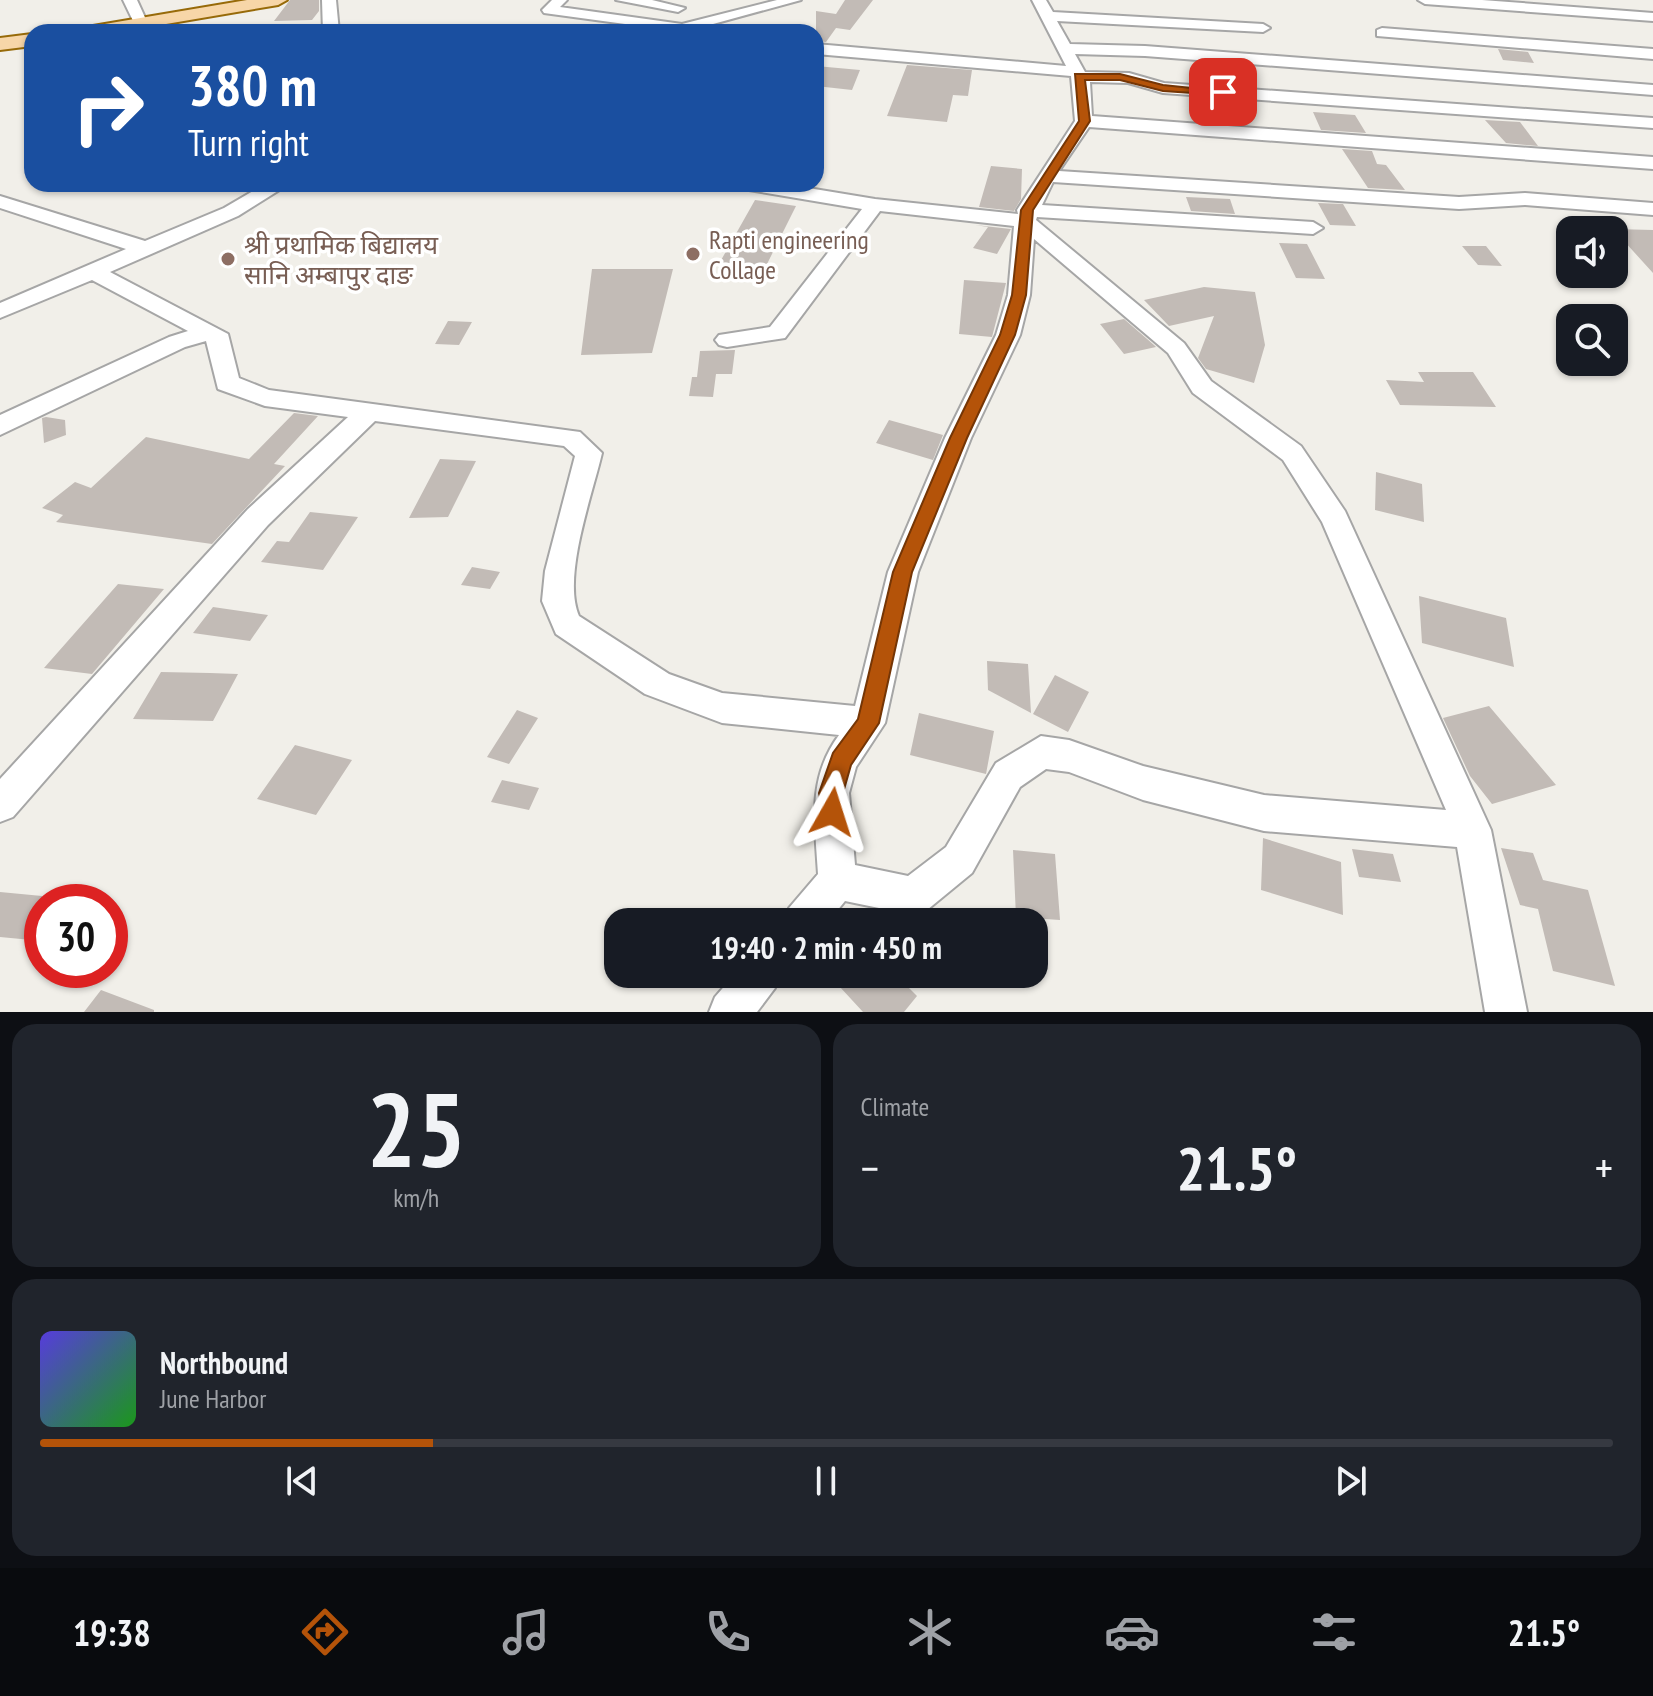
<!DOCTYPE html>
<meta charset="utf-8">
<style>
body{margin:0;font-family:"PT Sans Narrow","Noto Sans Devanagari",sans-serif;background:#20242c;color:#f1f3f6;height:100vh;display:flex;flex-direction:column;font-size:30px;white-space:nowrap}
*{box-sizing:border-box;margin:0}
p{font-size:26px;color:#9ea1a6}
.icon{flex:none;width:44px;height:44px;fill:none;stroke:currentColor;stroke-width:2;stroke-linecap:round;stroke-linejoin:round}
.map{position:relative;height:1012px;overflow:hidden}
.drawer{display:flex;flex-direction:column;gap:12px;padding:12px;background:#0d0f14;flex:1}
.drawer>*{flex:none}
.hud{position:absolute;left:24px;top:24px;width:800px;height:168px;border-radius:24px;box-shadow:0 2px 6px #0004;background:#1a4fa0;color:#fff;overflow:hidden}
.fabs{position:absolute;left:1556px;top:216px;display:grid;gap:16px}
.fabs a{display:grid;place-items:center;width:72px;height:72px;border-radius:16px;background:#171b24;box-shadow:0 2px 6px #0004;font-size:40px}
.speed{position:absolute;left:24px;top:884px;display:flex;gap:16px;font-size:40px;font-weight:700;text-align:center}
.speed>*{display:grid;place-content:center;width:104px;height:104px;border-radius:50%;background:#171b24;box-shadow:0 2px 6px #0004;line-height:1}
.speed .limit{border:12px solid #d22;background:#fff;color:#111}
.pin{position:absolute;display:grid;place-items:center;width:68px;height:68px;color:#fff;margin:-34px;border-radius:16px;box-shadow:0 4px 12px #0006}
.me{position:absolute;width:88px;margin:-44px;rotate:6deg;stroke-linejoin:round;filter:drop-shadow(0 0 6px #0008)}
.turn{display:flex;align-items:center;gap:28px;height:168px;padding:0 32px;font-size:36px}
.turn .icon{width:104px;height:104px;stroke-width:2.5}
.turn b{display:block;font-size:56px;line-height:68px}
.big{font-size:60px;font-weight:700;line-height:1.1}
.drawer .widget{flex:1;display:flex;flex-direction:column;justify-content:center;gap:12px;min-width:0;padding:0 28px;border-radius:24px;background:#20242c}
.drawer .dial{align-items:center;gap:0}
.dial b{font-size:104px;line-height:1}
.song{display:flex;align-items:center;gap:24px}
.cover{width:96px;height:96px;border-radius:12px;background:linear-gradient(135deg,hsl(250 70% 55%),hsl(120 70% 35%))}
.played{height:8px;border-radius:4px;background:linear-gradient(90deg,#b45309 25%,#363941 25%)}
.keys{display:flex;justify-content:space-around;direction:ltr}
.heat{display:flex;justify-content:space-between;align-items:center;font-size:44px;direction:ltr}
.drawer .tiles{flex:1;display:grid;gap:12px;grid-template-columns:1fr 1fr}
.widget:last-child{grid-column:span 2}
.trip{position:absolute;left:604px;top:908px;width:444px;height:80px;border-radius:24px;background:#171b24;box-shadow:0 2px 6px #0004;font-weight:700;line-height:80px;text-align:center}
.dock{display:flex;height:128px;justify-content:space-around;align-items:center;background:#090b0e;color:#9ea1a6}
.dock .icon{width:56px;height:56px}
.dock .on{color:#b45309}
.dock b{font-size:36px;color:#f1f3f6}
.map>svg:first-child{display:block}
</style>
<div class="map">
<svg width="1653" height="1012" viewBox="0 0 1653 1012">
<rect width="100%" height="100%" fill="#f1efe9"/>
<path fill="#c2bbb6" d="M 290,0 L 319,0 L 319,11 L 312,20 L 274,21 Z
M 845,0 L 873,0 L 850,30 L 836,28 L 826,42 L 816,41 L 816,11 L 836,14 Z
M 1498,49 L 1528,52 L 1534,63 L 1503,60 Z
M 907,65 L 972,70 L 968,96 L 953,95 L 947,122 L 887,116 Z
M 816,66 L 860,70 L 852,90 L 816,86 Z
M 1313,112 L 1355,115 L 1366,133 L 1321,130 Z
M 1485,120 L 1520,122 L 1538,146 L 1506,143 Z
M 1342,149 L 1372,151 L 1377,164 L 1386,165 L 1405,190 L 1368,188 Z
M 991,166 L 1022,169 L 1021,199 L 1014,211 L 979,207 Z
M 1186,197 L 1230,199 L 1235,214 L 1191,211 Z
M 755,200 L 796,206 L 765,268 L 720,262 Z
M 1318,203 L 1343,204 L 1356,226 L 1330,225 Z
M 975,225 L 1011,229 L 997,254 L 973,248 L 988,227 Z
M 1613,229 L 1653,230 L 1653,273 L 1614,230 Z
M 1279,243 L 1307,244 L 1325,279 L 1296,278 Z
M 1462,246 L 1486,246 L 1502,266 L 1478,265 Z
M 592,269 L 673,269 L 652,353 L 581,355 Z
M 964,280 L 1006,283 L 992,337 L 959,334 Z
M 1204,287 L 1255,292 L 1265,345 L 1254,383 L 1206,369 L 1198,358 L 1214,316 L 1169,326 L 1144,300 Z
M 1124,319 L 1154,345 L 1156,347 L 1124,354 L 1100,324 Z
M 448,321 L 472,322 L 459,345 L 435,344 Z
M 735,350 L 732,374 L 716,374 L 713,397 L 689,396 L 692,377 L 697,377 L 700,351 Z
M 1418,372 L 1473,372 L 1496,407 L 1400,405 L 1386,380 L 1424,382 Z
M 294,413 L 318,416 L 274,464 L 285,466 L 212,544 L 56,522 L 63,515 L 42,508 L 75,482 L 91,488 L 146,437 L 249,459 Z
M 46,417 L 65,420 L 66,435 L 44,443 L 42,418 Z
M 889,420 L 943,435 L 933,460 L 876,443 Z
M 440,459 L 476,461 L 448,517 L 409,518 Z
M 1376,472 L 1422,484 L 1424,522 L 1375,510 Z
M 310,512 L 358,517 L 323,570 L 261,562 L 277,541 L 289,542 Z
M 472,567 L 500,572 L 490,589 L 461,585 Z
M 118,584 L 164,589 L 92,674 L 44,668 Z
M 1419,596 L 1506,618 L 1514,667 L 1422,643 Z
M 213,607 L 268,615 L 250,641 L 193,633 Z
M 987,661 L 1028,664 L 1031,713 L 988,690 Z
M 161,672 L 210,673 L 238,674 L 213,721 L 133,719 Z
M 1055,675 L 1089,692 L 1068,732 L 1033,714 Z
M 1489,706 L 1556,785 L 1492,804 L 1470,776 L 1443,718 Z
M 517,710 L 538,718 L 509,764 L 487,757 Z
M 919,713 L 994,731 L 986,774 L 910,755 Z
M 295,745 L 352,760 L 316,815 L 257,799 Z
M 502,780 L 539,788 L 529,810 L 491,802 Z
M 1263,838 L 1341,862 L 1343,915 L 1261,890 Z
M 1501,848 L 1533,853 L 1543,880 L 1588,890 L 1615,986 L 1553,971 L 1538,909 L 1520,905 Z
M 1352,849 L 1393,854 L 1401,882 L 1359,877 Z
M 1013,850 L 1055,854 L 1060,920 L 1016,917 Z
M 0,892 L 42,896 L 42,941 L 0,937 Z
M 828,974 L 895,974 L 917,996 L 904,1012 L 863,1012 Z
M 101,990 L 154,1010 L 154,1012 L 84,1012 Z"/>
<g fill="none" stroke-linecap="round" stroke-linejoin="round">
<g stroke="#a6a6a6" stroke-width="4">
<path id="minor" d="M 123,0 L 137,0 L 148,24 L 146,27 L 136,27 Z
M 322,0 L 336,0 L 339,32 L 323,32 Z
M 552,0 L 567,0 L 560,7 L 682,24 L 777,0 L 801,0 L 684,32 L 544,13 L 542,10 Z
M 616,0 L 652,0 L 685,8 L 678,12 Z
M 1032,0 L 1046,0 L 1053,12 L 1263,24 L 1270,28 L 1263,32 L 1057,21 L 1070,44 L 1145,46 L 1653,85 L 1653,95 L 1145,56 L 1075,54 L 1085,72 L 1129,73 L 1164,83 L 1653,118 L 1653,128 L 1163,93 L 1128,83 L 1090,82 L 1092,116 L 1653,157 L 1653,169 L 1089,127 L 1059,171 L 1459,197 L 1525,193 L 1653,203 L 1653,215 L 1525,205 L 1459,209 L 1053,182 L 1042,205 L 1313,222 L 1323,228 L 1313,234 L 1037,217 L 1036,220 L 1184,343 L 1211,381 L 1301,446 L 1345,511 L 1491,830 L 1527,1012 L 1485,1012 L 1457,847 L 1264,831 L 1143,800 L 1069,772 L 1046,769 L 1020,787 L 972,873 L 927,910 L 913,915 L 845,901 L 828,922 L 783,922 L 789,908 L 818,874 C 815,824 807,778 839,735 L 722,723 L 645,694 L 556,634 L 542,601 L 545,571 L 575,456 L 564,446 L 375,421 L 268,525 L 13,817 L 0,822 L 0,779 L 248,509 L 348,417 L 265,406 L 218,389 L 206,341 L 185,347 L 0,435 L 0,415 L 169,337 L 188,331 L 92,280 L 0,318 L 0,303 L 126,249 L 0,208 L 0,196 L 145,241 L 224,208 L 265,184 L 289,184 L 238,216 L 110,272 L 228,334 L 239,378 L 269,390 L 580,432 L 602,453 C 592,496 562,577 579,616 L 669,674 L 722,693 L 855,706 L 888,572 L 945,438 L 996,335 L 1008,295 L 1014,226 L 880,211 L 785,338 L 727,347 L 719,345 L 715,340 L 719,335 L 770,327 L 862,209 L 749,190 L 739,184 L 784,184 L 875,199 L 1018,214 L 1017,210 L 1075,121 L 1071,76 L 816,54 L 816,44 L 1066,66 ZM 1034,239 L 1168,353 L 1193,393 L 1283,460 L 1322,522 L 1446,810 L 1264,795 L 1143,766 L 1069,740 L 1041,736 L 996,763 L 946,847 L 908,876 L 855,865 L 849,793 L 856,767 L 885,723 L 918,572 L 971,438 L 1020,335 L 1030,295 Z
M 1418,0 L 1482,0 L 1653,13 L 1653,21 L 1425,4 Z
M 1382,28 L 1653,49 L 1653,59 L 1377,36 L 1377,30 Z
M 735,974 L 781,974 L 775,988 L 757,1012 L 709,1012 L 715,997 Z"/>
</g>
<g stroke="#976a09" stroke-width="4">
<path id="major" d="M 247,0 L 287,0 L 278,5 L 119,32 L 78,32 L 87,27 Z
M 32,34 L 32,46 L 0,50 L 0,38 Z"/>
</g>
<use href="#minor" fill="#fff" fill-rule="evenodd"/>
<use href="#major" fill="#f7d6a8" fill-rule="evenodd"/>
</g>
<path fill="#b45309" stroke="#753606" stroke-width="2" d="M 1075,74 L 1120,74 L 1163,85 L 1229,92 L 1223,95 L 1163,91 L 1120,80 L 1085,80 L 1090,121 L 1033,210 L 1026,295 L 1015,335 L 967,438 L 912,572 L 879,723 L 851,765 L 843,793 L 844,812 L 841,820 L 832,824 L 824,820 L 819,793 L 833,753 L 858,719 L 893,572 L 950,438 L 1000,335 L 1012,295 L 1021,210 L 1079,121 Z"/>
<g fill="#8d6e63" stroke="#fff" stroke-width="3">
<circle cx="693" cy="254" r="8"/>
<circle cx="228" cy="259" r="8"/>
</g>
<g text-anchor="middle" dominant-baseline="central" stroke-width="7" stroke-linejoin="round" paint-order="stroke">
<g font-size="26" fill="#785e54" stroke="#fff" text-anchor="start">
<text x="709" y="239">Rapti engineering<tspan x="709" dy="30">Collage</tspan></text>
<text x="244" y="244">श्री प्रथामिक बिद्यालय<tspan x="244" dy="30">सानि अम्बापुर दाङ</tspan></text>
</g>
</g>
</svg>
<div class="fabs">
<a><svg class="icon" aria-label="sound" viewBox="0 0 24 24"><path d="M4 9h4l5-4v14l-5-4H4zM17 9q2 3 0 6"/></svg></a>
<a><svg class="icon" aria-label="search" viewBox="0 0 24 24"><circle cx="10" cy="10" r="6"/><path d="M15 15l6 6"/></svg></a>
</div>
<div class="speed"><div class="limit">30</div></div>
<div class="pin" style="left:1223px;top:92px;background:#d93025"><svg class="icon" aria-label="arrive" viewBox="0 0 24 24"><path d="M6 21V4h12l-3 4 3 4H6"/></svg></div>
<svg class="me" style="left:832px;top:812px" viewBox="-20 -20 40 40"><path d="M0-17L14 15 0 8-14 15z" fill="#b45309" stroke="#fff" stroke-width="4"/></svg>
<div class="trip">19:40 · 2 min · 450 m</div>
<div class="hud">
<div class="turn"><svg class="icon" aria-label="right" viewBox="0 0 24 24"><path d="M7 20v-9h11M14 6l5 5-5 5"/></svg><div><b>380 m</b>Turn right</div></div>
</div>
</div>
<section class="drawer">
<div class="tiles">
<div class="widget dial"><b>25</b><p>km/h</p></div>
<div class="widget"><p>Climate</p>
<div class="heat"><a>−</a><b class="big">21.5°</b><a>+</a></div>
</div>
<div class="widget">
<div class="song"><i class="cover"></i><div><b>Northbound</b><p>June Harbor</p></div></div>
<div class="played"></div>
<div class="keys"><svg class="icon" aria-label="previous" viewBox="0 0 24 24"><path d="M18 5L8 12l10 7zM5 5v14"/></svg><svg class="icon" aria-label="pause" viewBox="0 0 24 24"><path d="M8 5v14M16 5v14"/></svg><svg class="icon" aria-label="next" viewBox="0 0 24 24"><path d="M6 5l10 7-10 7zM19 5v14"/></svg></div>
</div>
</div>
</section>
<nav class="dock">
<b>19:38</b>
<svg class="icon on" aria-label="directions" viewBox="0 0 24 24"><path d="M12 3l9 9-9 9-9-9zM9 14v-3h6M13 9l2 2-2 2"/></svg>
<svg class="icon" aria-label="music" viewBox="0 0 24 24"><path d="M9 18V5l10-2v13"/><circle cx="6" cy="18" r="3"/><circle cx="16" cy="16" r="3"/></svg>
<svg class="icon" aria-label="phone" viewBox="0 0 24 24"><path d="M5 4h4l2 5-3 2q2 4 5 5l2-3 5 2v4C11 20 4 13 5 4z"/></svg>
<svg class="icon" aria-label="climate" viewBox="0 0 24 24"><path d="M12 3v18M4 7l16 10M4 17L20 7"/></svg>
<svg class="icon" aria-label="car" viewBox="0 0 24 24"><path d="M5 17H2v-5l4-1 3-4h7l3 4 3 1v5h-3M9 17h6M6 11h13"/><circle cx="7" cy="17" r="2"/><circle cx="17" cy="17" r="2"/></svg>
<svg class="icon" aria-label="filters" viewBox="0 0 24 24"><path d="M4 7h16M4 17h16"/><circle cx="9" cy="7" r="2"/><circle cx="15" cy="17" r="2"/></svg>
<b>21.5°</b>
</nav>
